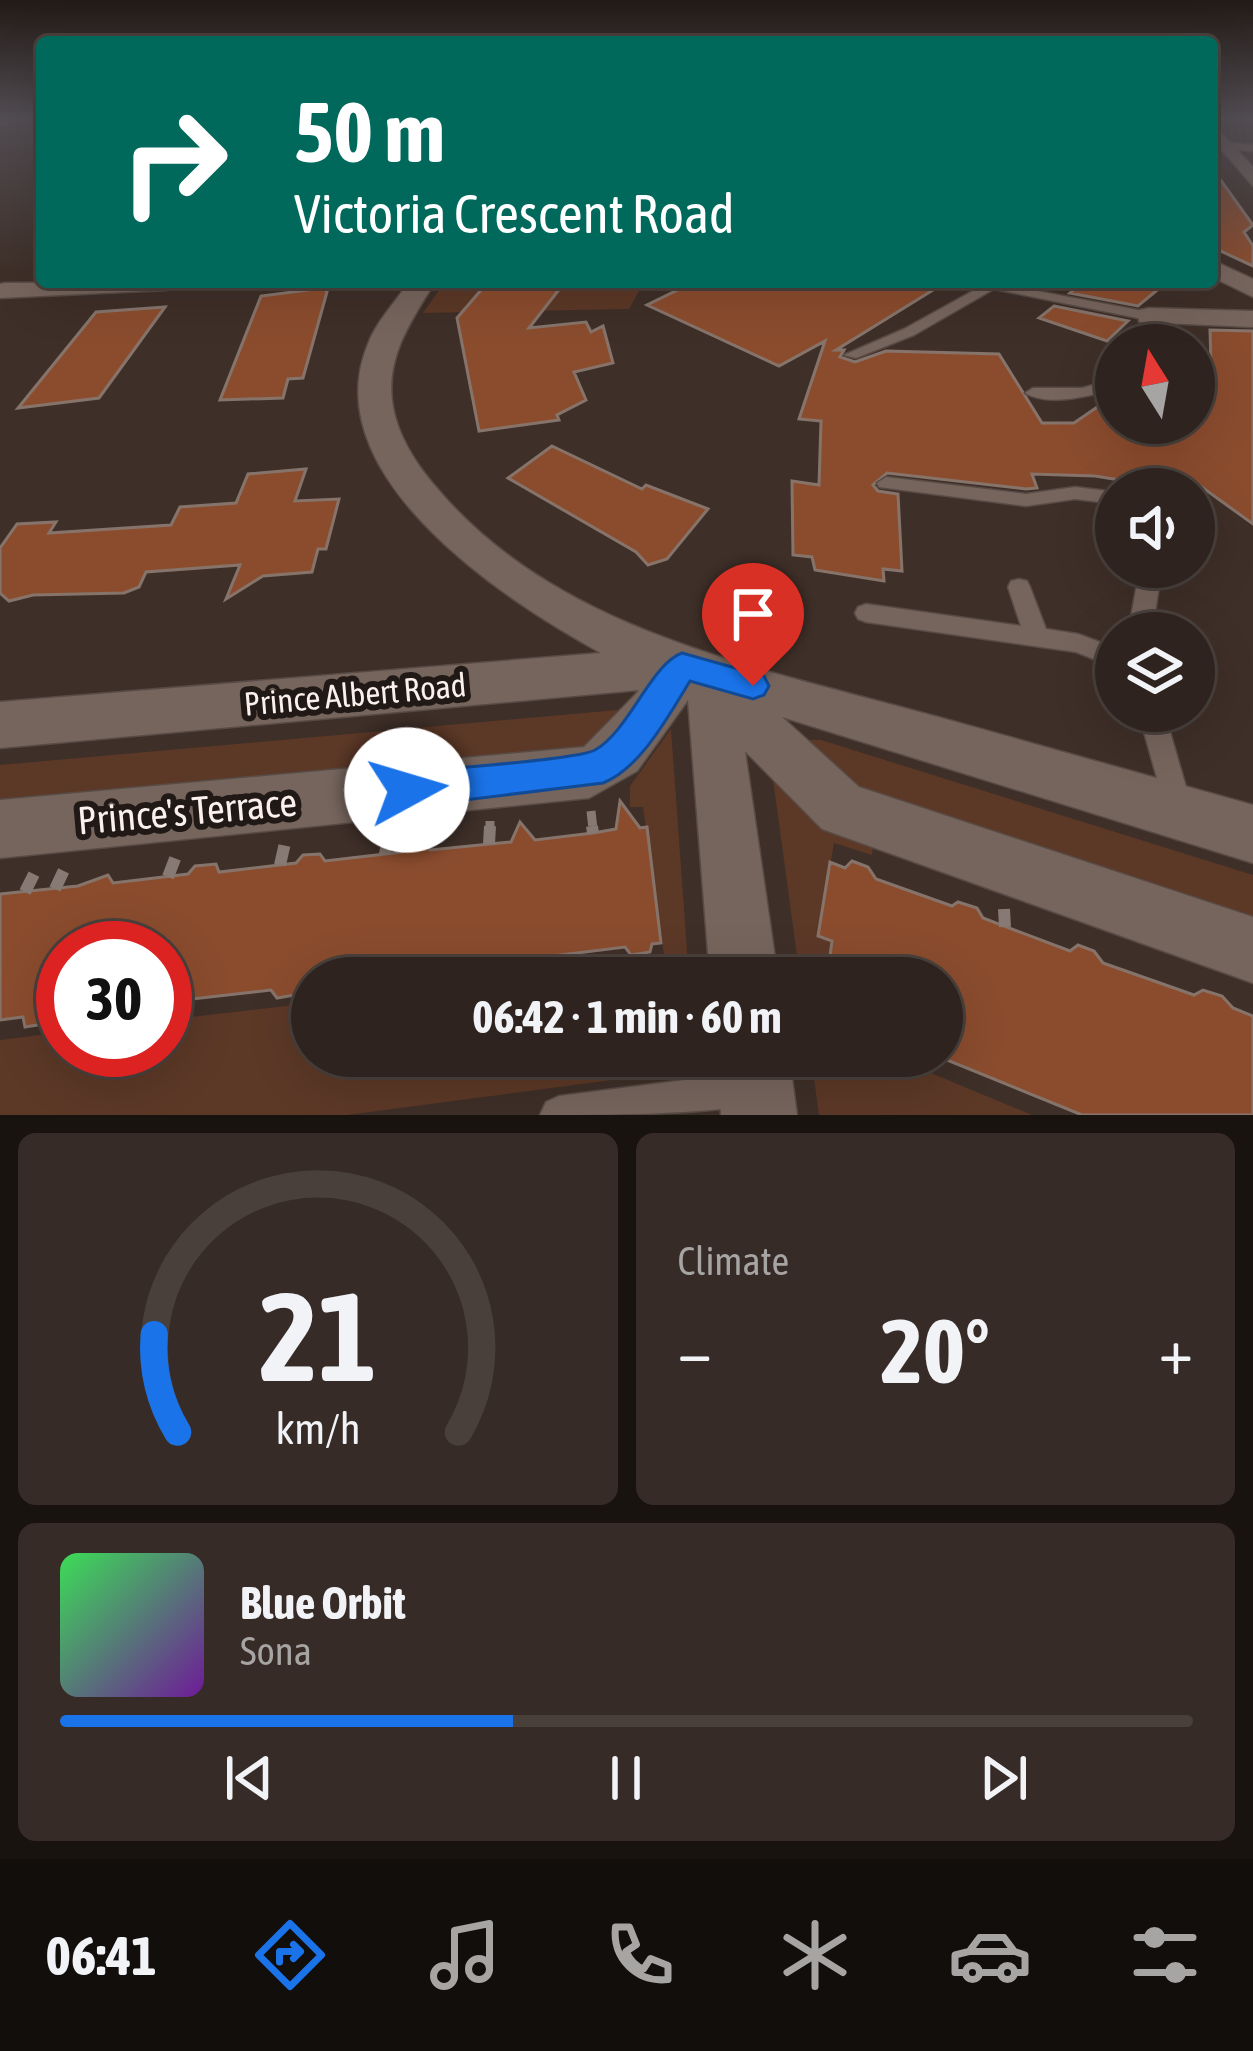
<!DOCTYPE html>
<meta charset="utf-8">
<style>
body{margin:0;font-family:"Asap Condensed",sans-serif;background:#362b27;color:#f1f3f6;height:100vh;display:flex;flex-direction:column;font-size:45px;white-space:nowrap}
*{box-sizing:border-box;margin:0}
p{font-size:39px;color:#a7a4a4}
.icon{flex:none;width:66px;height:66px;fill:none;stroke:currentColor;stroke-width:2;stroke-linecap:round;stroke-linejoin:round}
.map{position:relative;height:1115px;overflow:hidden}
.sheet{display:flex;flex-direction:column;gap:18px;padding:18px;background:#191310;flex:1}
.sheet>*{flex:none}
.banner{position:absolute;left:36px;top:36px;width:1182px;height:252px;border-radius:12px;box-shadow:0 12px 48px #0002,0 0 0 3px #49403c;background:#00695c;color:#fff;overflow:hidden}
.needle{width:78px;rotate:349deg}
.controls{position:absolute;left:1095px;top:324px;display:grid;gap:24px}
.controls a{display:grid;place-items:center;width:120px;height:120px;border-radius:50%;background:#2e231e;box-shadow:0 12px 48px #0002,0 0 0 3px #49403c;font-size:60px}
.speed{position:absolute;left:36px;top:921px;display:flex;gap:24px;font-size:60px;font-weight:700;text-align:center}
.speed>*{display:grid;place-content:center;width:156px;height:156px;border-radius:50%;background:#2e231e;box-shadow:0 12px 48px #0002,0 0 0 3px #49403c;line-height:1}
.speed .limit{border:18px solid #d22;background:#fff;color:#111}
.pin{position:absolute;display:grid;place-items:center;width:102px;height:102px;color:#fff;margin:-123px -51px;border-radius:50% 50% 50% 0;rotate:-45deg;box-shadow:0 0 12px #0007}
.pin .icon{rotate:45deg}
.me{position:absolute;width:132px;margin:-66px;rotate:84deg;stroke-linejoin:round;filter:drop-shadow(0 0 9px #0008)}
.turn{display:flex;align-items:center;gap:42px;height:252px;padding:0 60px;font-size:54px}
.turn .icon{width:156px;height:156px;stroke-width:2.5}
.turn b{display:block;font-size:84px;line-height:102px}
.big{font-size:90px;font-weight:700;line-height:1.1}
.sheet .card{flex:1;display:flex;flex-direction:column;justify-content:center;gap:18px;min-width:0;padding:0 42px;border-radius:18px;background:#362b27}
.sheet .dial{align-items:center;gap:0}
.dial svg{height:312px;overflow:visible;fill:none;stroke:#49403c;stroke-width:7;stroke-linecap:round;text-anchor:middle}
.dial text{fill:#f1f3f6;stroke:none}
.song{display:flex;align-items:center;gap:36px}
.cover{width:144px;height:144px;border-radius:18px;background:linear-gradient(135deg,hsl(130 70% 55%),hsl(280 70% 35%))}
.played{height:12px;border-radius:6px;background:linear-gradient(90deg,#1a73e8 40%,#49403c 40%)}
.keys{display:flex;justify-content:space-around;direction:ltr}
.heat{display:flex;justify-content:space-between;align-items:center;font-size:66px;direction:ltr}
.sheet .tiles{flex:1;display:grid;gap:18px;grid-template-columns:1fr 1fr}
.card:last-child{grid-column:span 2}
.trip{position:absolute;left:291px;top:957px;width:672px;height:120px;border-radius:60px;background:#2e231e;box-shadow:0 12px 48px #0002,0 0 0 3px #49403c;font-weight:700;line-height:120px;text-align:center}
.menu{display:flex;height:192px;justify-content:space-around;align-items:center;background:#120e0c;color:#a7a4a4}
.menu .icon{width:84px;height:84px}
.menu .active{color:#1a73e8}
.menu b{font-size:54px;color:#f1f3f6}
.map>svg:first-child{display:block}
</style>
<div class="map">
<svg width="1253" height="1115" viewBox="0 0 1253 1115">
<rect width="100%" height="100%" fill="#3e2f28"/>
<path fill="#5c3827" d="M 445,282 L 644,282 L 629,309 L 423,313 Z
M 629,709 L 597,750 L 0,813 L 0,765 Z
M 671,729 L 689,978 L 530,978 L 665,962 L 643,807 L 630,807 L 630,786 Z
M 804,740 L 821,740 L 1253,875 L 1253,932 L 885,811 Z
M 772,772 L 873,840 L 872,855 L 834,843 L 818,935 L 838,943 L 827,978 L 800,978 Z
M 312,1003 L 312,1056 L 694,1056 L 695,1069 L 347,1115 L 0,1115 L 0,1040 L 63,1032 L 63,1050 L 165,1050 L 165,1020 Z
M 811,1056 L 890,1056 L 1032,1115 L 819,1115 Z"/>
<path fill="#8b4c2e" stroke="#86746b" stroke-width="3" d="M 1212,168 L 1253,225 L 1244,232 L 1253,246 L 1253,266 L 1212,247 Z
M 488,282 L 565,282 L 529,328 L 586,322 L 591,332 L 603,326 L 613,363 L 574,372 L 586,400 L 557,415 L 559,420 L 479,431 L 457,318 Z
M 694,282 L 946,282 L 836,350 L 844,350 L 840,357 L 855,362 L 886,351 L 999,354 L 1042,423 L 1074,423 L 1116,394 L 1116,423 L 1194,423 L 1194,405 L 1211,366 L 1210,330 L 1253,331 L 1253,524 L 1199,485 L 1194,492 L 1095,476 L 1032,474 L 1037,488 L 1026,489 L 887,473 L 873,485 L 878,491 L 898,494 L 902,571 L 883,569 L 884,581 L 815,570 L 812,557 L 793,555 L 792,481 L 819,485 L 821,421 L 799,419 L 825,341 L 779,366 L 647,305 Z
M 1083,282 L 1167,282 L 1138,306 L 1070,293 Z
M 323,288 L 327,292 L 303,378 L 288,379 L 283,398 L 220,400 L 261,296 Z
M 1054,306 L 1128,321 L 1107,341 L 1039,318 Z
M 165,307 L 99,398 L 18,408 L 96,312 Z
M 552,446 L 642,489 L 646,485 L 708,509 L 667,559 L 648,565 L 636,552 L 508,478 Z
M 306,469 L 295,501 L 339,499 L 326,549 L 318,549 L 312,572 L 263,576 L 226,599 L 240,565 L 146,572 L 139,587 L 124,593 L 33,595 L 9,601 L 0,593 L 0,548 L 17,524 L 56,522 L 49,533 L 171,525 L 180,507 L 236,503 L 248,474 Z
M 620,801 L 640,828 L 647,827 L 661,943 L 652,944 L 650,952 L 631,955 L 625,947 L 537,958 L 532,966 L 516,969 L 510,961 L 417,972 L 413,978 L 312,978 L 312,984 L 301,986 L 295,995 L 277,998 L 271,990 L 165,1002 L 165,948 L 63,948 L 63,1006 L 49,1023 L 25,1027 L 23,1017 L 0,1020 L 0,894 L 78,886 L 108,875 L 113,883 L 188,874 L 195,866 L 216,864 L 219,872 L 296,863 L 303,855 L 320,854 L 325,861 L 402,852 L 407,845 L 425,843 L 430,850 L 511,842 L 520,822 L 535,840 L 593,833 L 616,829 Z
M 852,861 L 868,867 L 876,879 L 952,906 L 958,902 L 977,908 L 983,918 L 1070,951 L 1078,945 L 1094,951 L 1103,963 L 1194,995 L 1203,990 L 1222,996 L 1233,1008 L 1253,1016 L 1253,1115 L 1082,1115 L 942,1058 L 942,978 L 827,978 L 832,941 L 818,936 L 830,862 L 845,868 Z"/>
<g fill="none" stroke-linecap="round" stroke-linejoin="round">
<g stroke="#584b45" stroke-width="3">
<path id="lane" d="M 6,119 L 19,119 L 0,126 L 0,121 Z
M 1212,141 L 1253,145 L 1253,151 L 1212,147 Z
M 989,282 L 1154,313 L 1160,345 L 1146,345 L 1142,319 L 994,289 L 914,335 L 856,358 L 844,355 L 904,329 Z
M 1116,379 L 1116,389 C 1089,396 1049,407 1025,393 L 1033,388 L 1082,388 Z
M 886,477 L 1026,494 L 1075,487 L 1116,492 L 1116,504 L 1075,499 L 1026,506 L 879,487 L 877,483 Z
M 1140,567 L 1162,567 L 1152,633 L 1128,633 Z
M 1019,579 L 1027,581 L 1030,587 L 1046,629 L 1078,634 L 1116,648 L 1116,668 L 1076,652 L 866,622 L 858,619 L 855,613 L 858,607 L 866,604 L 1021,626 L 1008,587 L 1011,581 Z
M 1138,711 L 1164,711 L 1193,811 L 1189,821 L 1179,825 L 1169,821 Z
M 748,1072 L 761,1077 L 766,1090 L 761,1103 C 706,1115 602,1115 540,1115 L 546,1102 L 559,1096 Z"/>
</g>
<g stroke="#584b45" stroke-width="3">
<path id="street" d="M 1212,123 L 1253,167 L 1253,186 L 1212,139 Z
M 1212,260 L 1253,279 L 1253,297 L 1212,277 Z
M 179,282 L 166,290 L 0,298 L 0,284 L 5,283 Z
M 409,282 L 435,282 C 411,321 384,359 393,407 C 398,436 417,465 435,486 C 558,634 763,668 938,717 C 1043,746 1148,776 1253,805 L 1253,863 L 782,717 L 859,787 L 1253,917 L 1253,983 L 822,829 L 745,751 L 778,978 L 710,978 L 688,700 L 637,771 L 589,798 L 0,858 L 0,800 L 584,747 L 635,695 L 639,690 L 0,748 L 0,702 L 601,653 C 507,602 313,476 368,344 C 376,322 396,301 409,282 Z
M 1149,308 L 1253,311 L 1253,327 L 1139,322 L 1139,310 Z
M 717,1056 L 789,1056 L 797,1115 L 721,1115 Z"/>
</g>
<path stroke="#877973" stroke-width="9" stroke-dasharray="15 8" stroke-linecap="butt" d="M 591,811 L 593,829
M 490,829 L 490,821"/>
<path stroke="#877973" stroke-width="12" stroke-dasharray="20 9" stroke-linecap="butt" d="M 592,826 L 593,833
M 489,844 L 490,826
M 385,854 L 389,832
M 280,865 L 285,843
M 168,877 L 176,856
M 55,889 L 65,868
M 25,892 L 35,872
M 1004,909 L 1005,927"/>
<use href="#lane" fill="#76655d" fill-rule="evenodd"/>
<use href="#street" fill="#76655d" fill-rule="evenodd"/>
</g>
<linearGradient id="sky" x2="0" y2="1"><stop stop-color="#221a16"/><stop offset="0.43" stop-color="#524d53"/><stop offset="1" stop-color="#524d53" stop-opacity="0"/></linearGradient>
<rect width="1253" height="275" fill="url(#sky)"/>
<path fill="#1a73e8" stroke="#114b97" stroke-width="3" d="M 682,653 L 764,676 L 769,686 L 764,695 L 753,699 L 690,681 C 669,715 641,768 603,783 L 407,807 L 395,802 L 389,790 L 395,777 L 407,772 C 438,769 577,760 595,750 C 629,731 651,664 682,653 Z"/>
<g text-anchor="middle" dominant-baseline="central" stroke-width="12" stroke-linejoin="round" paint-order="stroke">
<g font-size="33" fill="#fbf0eb" stroke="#201916">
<text transform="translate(355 694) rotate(-5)">Prince Albert Road</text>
</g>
<g font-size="39" fill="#fbf0eb" stroke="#201916">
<text transform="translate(187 811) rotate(-5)">Prince's Terrace</text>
</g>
</g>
</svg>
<div class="controls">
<a><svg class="needle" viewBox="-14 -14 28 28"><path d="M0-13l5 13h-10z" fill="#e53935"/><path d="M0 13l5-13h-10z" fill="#a7a4a4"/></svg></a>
<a><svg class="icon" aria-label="sound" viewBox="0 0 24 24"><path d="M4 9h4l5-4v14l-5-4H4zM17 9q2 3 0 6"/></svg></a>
<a><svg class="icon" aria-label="layers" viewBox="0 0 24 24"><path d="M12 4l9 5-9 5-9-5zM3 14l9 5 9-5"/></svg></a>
</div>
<div class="speed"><div class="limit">30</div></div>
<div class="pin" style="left:753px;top:686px;background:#d93025"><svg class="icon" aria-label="arrive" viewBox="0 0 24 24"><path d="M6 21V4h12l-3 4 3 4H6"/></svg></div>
<svg class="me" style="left:407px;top:790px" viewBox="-20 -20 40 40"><circle r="19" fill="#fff"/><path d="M0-13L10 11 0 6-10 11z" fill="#1a73e8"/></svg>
<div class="trip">06:42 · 1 min · 60 m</div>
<div class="banner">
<div class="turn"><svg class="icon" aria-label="right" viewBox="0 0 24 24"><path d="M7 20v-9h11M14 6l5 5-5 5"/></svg><div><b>50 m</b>Victoria Crescent Road</div></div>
</div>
</div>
<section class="sheet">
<div class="tiles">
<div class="card dial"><svg viewBox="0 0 100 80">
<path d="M14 69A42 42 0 1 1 86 69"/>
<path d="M14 69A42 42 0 0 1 8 44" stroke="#1a73e8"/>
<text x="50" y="56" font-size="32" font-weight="700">21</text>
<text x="50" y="72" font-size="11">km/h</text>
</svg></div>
<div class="card"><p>Climate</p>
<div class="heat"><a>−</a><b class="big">20°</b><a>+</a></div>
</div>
<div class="card">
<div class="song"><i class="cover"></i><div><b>Blue Orbit</b><p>Sona</p></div></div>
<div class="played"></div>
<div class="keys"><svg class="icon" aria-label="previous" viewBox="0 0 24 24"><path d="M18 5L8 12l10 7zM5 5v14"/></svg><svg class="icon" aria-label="pause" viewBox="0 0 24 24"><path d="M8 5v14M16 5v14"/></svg><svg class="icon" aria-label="next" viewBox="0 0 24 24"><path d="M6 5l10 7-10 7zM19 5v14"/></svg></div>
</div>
</div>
</section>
<nav class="menu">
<b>06:41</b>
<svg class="icon active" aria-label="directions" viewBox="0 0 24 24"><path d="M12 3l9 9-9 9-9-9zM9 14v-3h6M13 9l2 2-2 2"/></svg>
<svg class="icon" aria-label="music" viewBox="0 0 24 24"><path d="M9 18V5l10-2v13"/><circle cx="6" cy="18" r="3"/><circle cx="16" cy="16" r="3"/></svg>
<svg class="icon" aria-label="phone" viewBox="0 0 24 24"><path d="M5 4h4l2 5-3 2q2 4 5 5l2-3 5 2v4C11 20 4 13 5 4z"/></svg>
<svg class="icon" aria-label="climate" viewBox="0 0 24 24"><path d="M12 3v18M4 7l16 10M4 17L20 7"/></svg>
<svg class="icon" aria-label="car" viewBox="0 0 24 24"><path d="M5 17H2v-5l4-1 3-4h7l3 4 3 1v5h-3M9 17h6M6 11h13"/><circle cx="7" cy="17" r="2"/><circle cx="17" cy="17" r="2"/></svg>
<svg class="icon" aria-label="filters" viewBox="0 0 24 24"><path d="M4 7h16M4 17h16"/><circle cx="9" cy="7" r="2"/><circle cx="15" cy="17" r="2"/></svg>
</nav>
